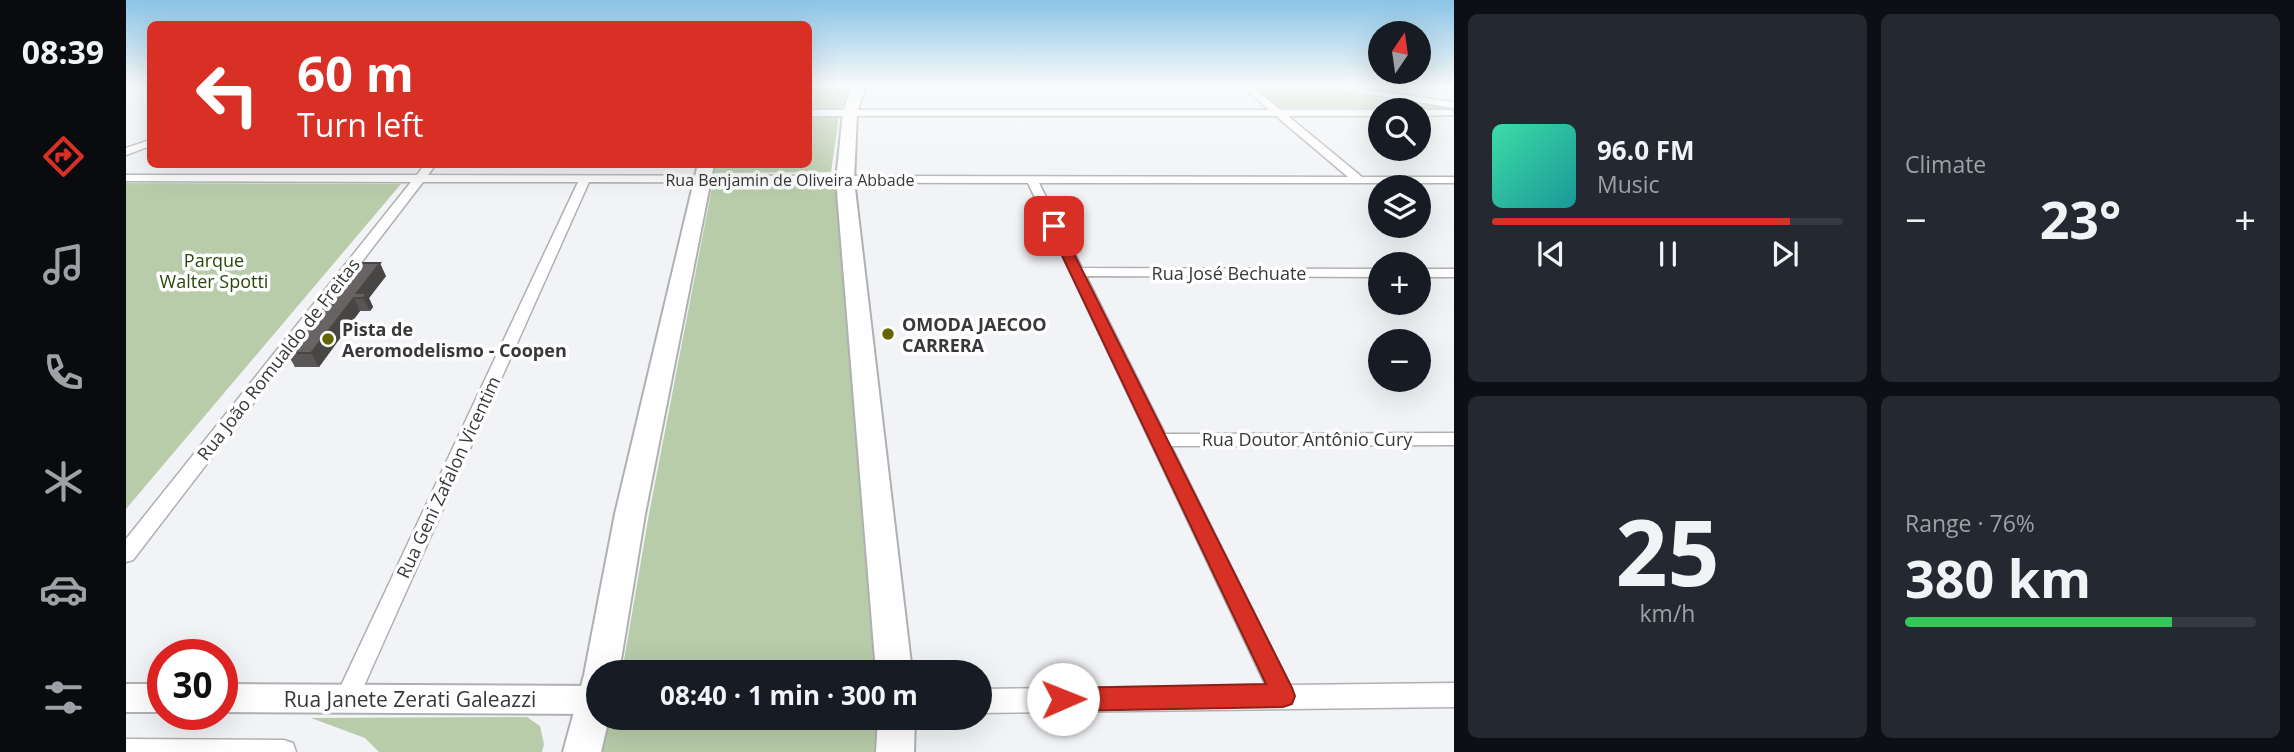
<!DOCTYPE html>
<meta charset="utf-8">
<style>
body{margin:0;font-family:"Open Sans",sans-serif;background:#242831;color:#f1f3f6;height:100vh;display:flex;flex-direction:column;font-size:26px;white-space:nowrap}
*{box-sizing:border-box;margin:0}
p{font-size:23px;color:#9ea1a6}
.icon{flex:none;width:38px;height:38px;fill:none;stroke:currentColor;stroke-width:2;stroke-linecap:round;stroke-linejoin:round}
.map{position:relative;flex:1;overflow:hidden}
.details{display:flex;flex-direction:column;gap:14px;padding:14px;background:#0d0f14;width:840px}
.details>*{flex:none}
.banner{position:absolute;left:21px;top:21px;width:665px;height:147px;border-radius:10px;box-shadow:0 7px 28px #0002;background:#d93025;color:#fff;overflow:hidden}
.needle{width:46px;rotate:13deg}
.buttons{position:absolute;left:1242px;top:21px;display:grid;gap:14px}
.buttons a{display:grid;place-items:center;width:63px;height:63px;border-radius:50%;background:#171b24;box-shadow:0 7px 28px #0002;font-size:35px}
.speed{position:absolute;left:21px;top:639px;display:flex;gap:14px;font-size:35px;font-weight:700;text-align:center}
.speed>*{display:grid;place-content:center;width:91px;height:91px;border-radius:50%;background:#171b24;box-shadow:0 7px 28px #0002;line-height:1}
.speed .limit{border:10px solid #d22;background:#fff;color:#111}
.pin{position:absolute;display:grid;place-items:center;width:60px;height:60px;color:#fff;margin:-30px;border-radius:14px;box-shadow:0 4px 10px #0006}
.me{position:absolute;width:77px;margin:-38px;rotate:89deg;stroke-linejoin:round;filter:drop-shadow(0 0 5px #0008)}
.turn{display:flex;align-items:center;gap:24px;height:147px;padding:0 35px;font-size:32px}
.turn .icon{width:91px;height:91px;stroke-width:2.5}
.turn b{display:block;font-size:49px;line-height:60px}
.big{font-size:52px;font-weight:700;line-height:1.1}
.details .card{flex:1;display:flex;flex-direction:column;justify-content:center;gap:10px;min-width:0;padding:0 24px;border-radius:10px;background:#242831}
.details .dial{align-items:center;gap:0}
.dial b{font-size:91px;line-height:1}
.song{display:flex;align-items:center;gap:21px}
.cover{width:84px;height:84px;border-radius:10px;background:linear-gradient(135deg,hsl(160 70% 55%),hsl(180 70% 35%))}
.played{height:7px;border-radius:4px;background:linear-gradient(90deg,#d93025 85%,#363941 85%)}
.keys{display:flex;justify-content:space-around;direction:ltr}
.heat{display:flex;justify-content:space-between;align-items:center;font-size:38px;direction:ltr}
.charge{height:10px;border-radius:5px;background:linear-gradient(90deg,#34c759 76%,#363941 0)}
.details .tiles{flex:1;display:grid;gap:14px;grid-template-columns:repeat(2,1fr)}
.trip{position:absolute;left:460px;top:660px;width:406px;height:70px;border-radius:35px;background:#171b24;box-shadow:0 7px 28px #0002;font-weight:700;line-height:70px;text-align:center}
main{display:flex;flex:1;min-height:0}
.dock{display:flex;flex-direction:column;width:126px;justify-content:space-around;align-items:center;background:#090b0e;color:#9ea1a6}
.dock .icon{width:49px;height:49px}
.dock .on{color:#d93025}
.dock b{font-size:32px;color:#f1f3f6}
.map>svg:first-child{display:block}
</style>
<main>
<nav class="dock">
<b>08:39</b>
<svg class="icon on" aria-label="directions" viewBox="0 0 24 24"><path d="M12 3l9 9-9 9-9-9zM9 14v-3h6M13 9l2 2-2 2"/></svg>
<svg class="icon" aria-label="music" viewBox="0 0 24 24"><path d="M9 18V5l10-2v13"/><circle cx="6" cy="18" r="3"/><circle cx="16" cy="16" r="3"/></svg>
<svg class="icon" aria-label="phone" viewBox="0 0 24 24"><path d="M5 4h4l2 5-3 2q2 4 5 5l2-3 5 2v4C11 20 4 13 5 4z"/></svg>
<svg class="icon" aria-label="climate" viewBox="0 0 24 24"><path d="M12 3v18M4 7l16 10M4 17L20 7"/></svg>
<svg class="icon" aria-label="car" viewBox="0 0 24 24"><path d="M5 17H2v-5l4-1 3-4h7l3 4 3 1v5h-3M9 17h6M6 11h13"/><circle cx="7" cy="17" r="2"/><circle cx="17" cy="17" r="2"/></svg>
<svg class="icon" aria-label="filters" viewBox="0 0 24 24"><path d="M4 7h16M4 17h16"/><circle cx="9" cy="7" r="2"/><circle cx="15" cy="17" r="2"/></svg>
</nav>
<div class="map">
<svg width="1328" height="752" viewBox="0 0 1328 752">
<rect width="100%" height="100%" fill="#f2f3f6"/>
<path fill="#b8ccaa" d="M 682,85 L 724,85 L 715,110 L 683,111 Z
M 1126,85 L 1169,85 L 1328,109 L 1153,108 Z
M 683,116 L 713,116 L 705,172 L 587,173 L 589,165 L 682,164 Z
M 587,182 L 709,184 L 750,672 L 496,672 L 523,514 Z
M 0,183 L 275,184 L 0,509 Z
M 401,717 L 414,726 L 418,744 L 416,752 L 253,752 L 239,738 L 185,718 Z
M 481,718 L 751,720 L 753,752 L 472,752 Z"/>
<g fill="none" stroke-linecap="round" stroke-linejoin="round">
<g stroke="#aeb0b2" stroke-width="3">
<path id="minor" d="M 1115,85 L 1124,85 L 1155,110 L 1255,110 L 1255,116 L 1162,116 L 1236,177 L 1328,177 L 1328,183 L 913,183 L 956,268 L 1255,269 L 1255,277 L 960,276 L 1039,434 L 1328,433 L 1328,445 L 1045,446 L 1164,685 L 1328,683 L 1328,707 L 854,713 L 854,689 L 1140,686 L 902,183 L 463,182 L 229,706 L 221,710 L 213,706 L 209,698 L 213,690 L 452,182 L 297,182 L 7,560 L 0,562 L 0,539 L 285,182 L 0,181 L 0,175 L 291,175 L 299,164 L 310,164 L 302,175 L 1222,177 L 1150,116 L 682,116 L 682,110 L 1143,110 Z
M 1188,85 L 1210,85 L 1328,102 L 1328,108 Z
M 1293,110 L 1326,110 L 1328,115 L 1293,116 Z
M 24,140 L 24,146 L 0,155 L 0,148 Z
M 1293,269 L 1328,269 L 1328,277 L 1293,277 Z
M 0,739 L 158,740 L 167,743 L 170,752 L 0,752 Z"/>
</g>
<g stroke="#aeb0b2" stroke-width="4">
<path id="tertiary" d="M 0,684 L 37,684 L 37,712 L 0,712 Z
M 96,684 L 472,686 L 472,714 L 96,712 Z"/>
</g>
<g stroke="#aeb0b2" stroke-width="4">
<path id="primary" d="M 726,85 L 740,85 L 731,113 L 728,180 L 786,672 L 750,672 L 710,180 L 717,113 Z
M 572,164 L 588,164 L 519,514 L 493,672 L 472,672 L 472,718 L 483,718 L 475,752 L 437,752 L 458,675 L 489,514 Z
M 752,718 L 789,718 L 788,752 L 750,752 Z"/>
</g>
<use href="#minor" fill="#fff" fill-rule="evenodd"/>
<use href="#tertiary" fill="#fff" fill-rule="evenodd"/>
<use href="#primary" fill="#fff" fill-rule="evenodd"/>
</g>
<path fill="#595655" d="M 260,276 L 243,298 L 247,307 L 244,311 L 234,311 L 193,367 L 169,367 L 161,353 L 198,307 L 194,298 L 215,287 Z"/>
<path fill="#484645" d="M 254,263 L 260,276 L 243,298 L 247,307 L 244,311 L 237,298 L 231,293 Z
M 228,298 L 234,311 L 193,367 L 185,353 Z"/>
<path fill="#676463" stroke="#484645" stroke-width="2" d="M 234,263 L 254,263 L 231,293 L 241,293 L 237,298 L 228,298 L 185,353 L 161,353 L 204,299 L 194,298 L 203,287 L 215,287 Z"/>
<linearGradient id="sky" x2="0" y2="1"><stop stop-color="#8ac4e6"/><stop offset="0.45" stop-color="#f9fafb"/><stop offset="1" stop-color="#f9fafb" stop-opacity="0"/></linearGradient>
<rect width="1328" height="190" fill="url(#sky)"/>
<path fill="#d93025" stroke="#8d1f18" stroke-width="2" d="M 928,222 L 934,226 L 1166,688 L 1169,696 L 1166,704 L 1157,707 L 937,711 L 928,708 L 925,699 L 928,691 L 937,688 L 1140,684 L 922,226 Z"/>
<g fill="#626601" stroke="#fff" stroke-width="2.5">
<circle cx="762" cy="334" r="7"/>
<circle cx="202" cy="339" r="7"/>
</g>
<g text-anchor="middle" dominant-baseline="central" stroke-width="7" stroke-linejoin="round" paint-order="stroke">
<g font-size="16" fill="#373839" stroke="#fff">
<text x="664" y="180">Rua Benjamin de Oliveira Abbade</text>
</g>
<g font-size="18" fill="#294707" stroke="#fff">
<text x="88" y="260">Parque<tspan x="88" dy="21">Walter Spotti</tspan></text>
</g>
<g font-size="18" fill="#373839" stroke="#fff">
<text x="1103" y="273">Rua José Bechuate</text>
<text transform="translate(152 359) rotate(-52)">Rua João Romualdo de Freitas</text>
<text x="1181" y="439">Rua Doutor Antônio Cury</text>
<text transform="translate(322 477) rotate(-65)">Rua Geni Zafalon Vicentim</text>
</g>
<g font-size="18" font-weight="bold" fill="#373839" stroke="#fff" text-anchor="start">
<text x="776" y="324">OMODA JAECOO<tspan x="776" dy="21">CARRERA</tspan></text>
<text x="216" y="329">Pista de<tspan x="216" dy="21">Aeromodelismo - Coopen</tspan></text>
</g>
<g font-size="21" fill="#373839" stroke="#fff">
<text x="284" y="699">Rua Janete Zerati Galeazzi</text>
</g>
</g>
</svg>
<div class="buttons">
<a><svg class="needle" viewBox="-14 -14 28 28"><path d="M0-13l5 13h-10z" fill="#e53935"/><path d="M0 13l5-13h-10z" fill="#9ea1a6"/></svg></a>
<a><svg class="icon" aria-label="search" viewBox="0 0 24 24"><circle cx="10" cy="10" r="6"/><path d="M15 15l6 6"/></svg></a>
<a><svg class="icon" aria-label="layers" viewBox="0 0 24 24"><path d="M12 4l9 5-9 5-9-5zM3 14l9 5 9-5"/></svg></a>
<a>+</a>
<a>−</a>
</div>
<div class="speed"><div class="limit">30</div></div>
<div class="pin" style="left:928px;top:226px;background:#d93025"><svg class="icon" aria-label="arrive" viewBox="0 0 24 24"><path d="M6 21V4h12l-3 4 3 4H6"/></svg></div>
<svg class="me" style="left:937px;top:699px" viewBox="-20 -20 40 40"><circle r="19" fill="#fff"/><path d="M0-13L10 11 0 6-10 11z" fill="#d93025"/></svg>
<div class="trip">08:40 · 1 min · 300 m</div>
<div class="banner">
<div class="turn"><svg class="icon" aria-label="left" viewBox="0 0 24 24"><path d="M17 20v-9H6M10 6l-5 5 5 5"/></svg><div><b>60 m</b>Turn left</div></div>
</div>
</div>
<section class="details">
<div class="tiles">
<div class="card">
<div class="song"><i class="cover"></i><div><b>96.0 FM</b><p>Music</p></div></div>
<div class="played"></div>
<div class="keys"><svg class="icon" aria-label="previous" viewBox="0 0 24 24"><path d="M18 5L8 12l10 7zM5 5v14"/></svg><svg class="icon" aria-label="pause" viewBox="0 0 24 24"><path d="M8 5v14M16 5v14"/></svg><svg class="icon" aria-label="next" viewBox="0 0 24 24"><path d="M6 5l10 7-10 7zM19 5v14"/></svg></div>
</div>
<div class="card"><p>Climate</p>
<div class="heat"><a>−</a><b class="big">23°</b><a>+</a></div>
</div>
<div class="card dial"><b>25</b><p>km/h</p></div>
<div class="card"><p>Range · 76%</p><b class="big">380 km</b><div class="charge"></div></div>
</div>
</section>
</main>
